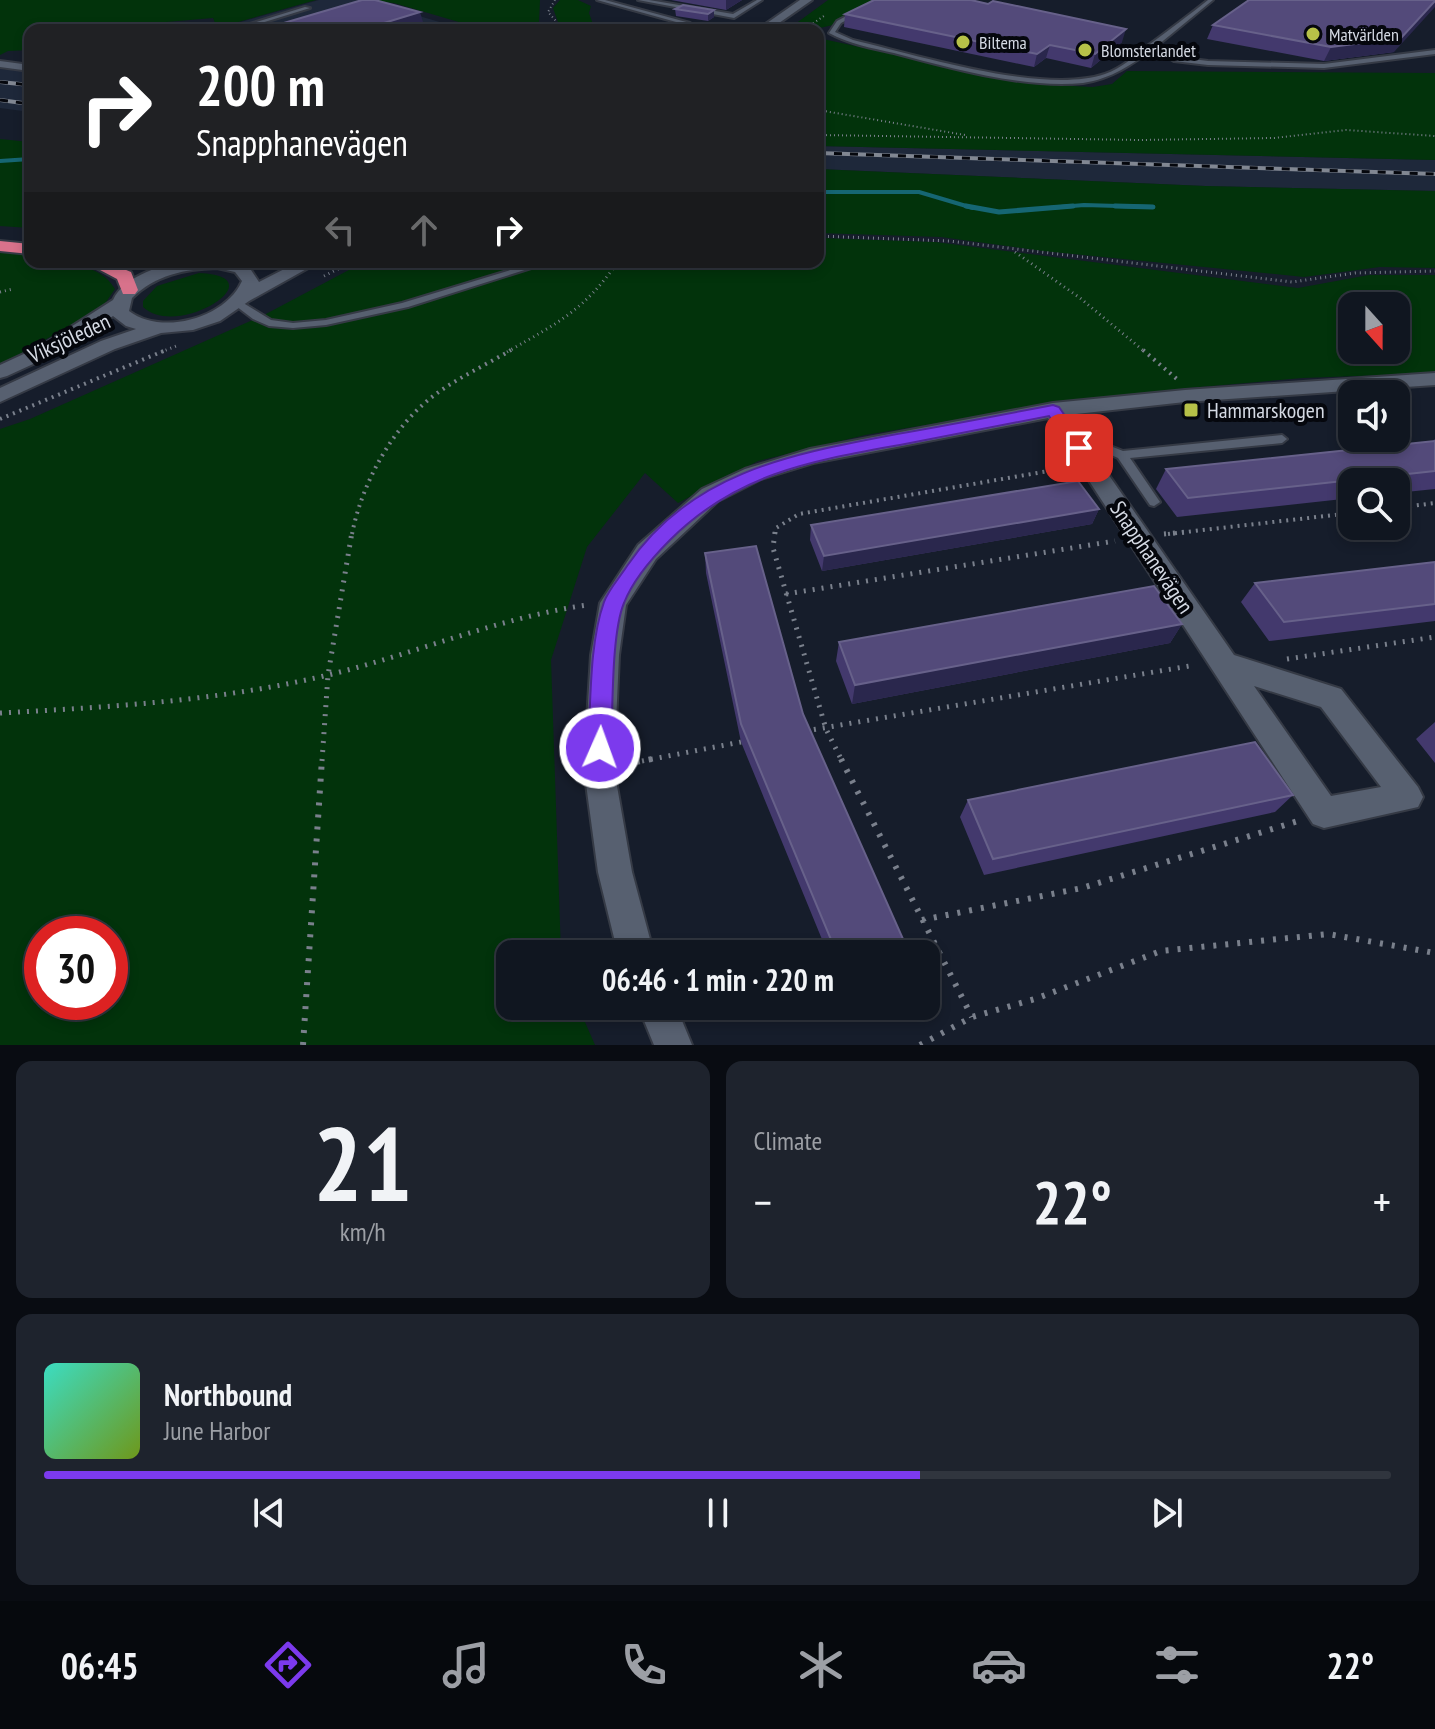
<!DOCTYPE html>
<meta charset="utf-8">
<style>
body{margin:0;font-family:"PT Sans Narrow",sans-serif;background:#1e232d;color:#f1f3f6;height:100vh;display:flex;flex-direction:column;font-size:30px;white-space:nowrap}
*{box-sizing:border-box;margin:0}
p{font-size:26px;color:#9c9fa5}
.icon{flex:none;width:44px;height:44px;fill:none;stroke:currentColor;stroke-width:2;stroke-linecap:round;stroke-linejoin:round}
.map{position:relative;height:1045px;overflow:hidden}
.sheet{display:flex;flex-direction:column;gap:16px;padding:16px;background:#090c12;flex:1}
.sheet>*{flex:none}
.top-card{position:absolute;left:24px;top:24px;width:800px;height:244px;border-radius:16px;box-shadow:0 4px 12px #0003,0 0 0 2px #30353e;background:#202124;color:#fff;overflow:hidden}
.needle{width:52px;rotate:159deg}
.fabs{position:absolute;left:1338px;top:292px;display:grid;gap:16px}
.fabs a{display:grid;place-items:center;width:72px;height:72px;border-radius:16px;background:#101620;box-shadow:0 4px 12px #0003,0 0 0 2px #30353e;font-size:40px}
.speed{position:absolute;left:24px;top:916px;display:flex;gap:16px;font-size:40px;font-weight:700;text-align:center}
.speed>*{display:grid;place-content:center;width:104px;height:104px;border-radius:50%;background:#101620;box-shadow:0 4px 12px #0003,0 0 0 2px #30353e;line-height:1}
.speed .limit{border:12px solid #d22;background:#fff;color:#111}
.pin{position:absolute;display:grid;place-items:center;width:68px;height:68px;color:#fff;margin:-34px;border-radius:16px;box-shadow:0 4px 12px #0006}
.me{position:absolute;width:88px;margin:-44px;rotate:2deg;stroke-linejoin:round;filter:drop-shadow(0 0 6px #0008)}
.turn{display:flex;align-items:center;gap:28px;height:168px;padding:0 40px;font-size:36px}
.turn .icon{width:104px;height:104px;stroke-width:2.5}
.turn b{display:block;font-size:56px;line-height:68px}
.lanes{display:flex;align-items:center;height:76px;padding:0 40px;background:#0003;justify-content:center;gap:40px;direction:ltr}
.lanes .off{opacity:.35}
.big{font-size:60px;font-weight:700;line-height:1.1}
.sheet .card{flex:1;display:flex;flex-direction:column;justify-content:center;gap:12px;min-width:0;padding:0 28px;border-radius:16px;background:#1e232d}
.sheet .dial{align-items:center;gap:0}
.dial b{font-size:104px;line-height:1}
.song{display:flex;align-items:center;gap:24px}
.cover{width:96px;height:96px;border-radius:12px;background:linear-gradient(135deg,hsl(170 70% 55%),hsl(80 70% 35%))}
.played{height:8px;border-radius:4px;background:linear-gradient(90deg,#7c3aed 65%,#30353e 65%)}
.keys{display:flex;justify-content:space-around;direction:ltr}
.heat{display:flex;justify-content:space-between;align-items:center;font-size:44px;direction:ltr}
.sheet .tiles{flex:1;display:grid;gap:16px;grid-template-columns:1fr 1fr}
.card:last-child{grid-column:span 2}
.trip{position:absolute;left:496px;top:940px;width:444px;height:80px;border-radius:16px;background:#101620;box-shadow:0 4px 12px #0003,0 0 0 2px #30353e;font-weight:700;line-height:80px;text-align:center}
.tab-bar{display:flex;height:128px;justify-content:space-around;align-items:center;background:#06090d;color:#9c9fa5}
.tab-bar .icon{width:56px;height:56px}
.tab-bar .active{color:#7c3aed}
.tab-bar b{font-size:36px;color:#f1f3f6}
.map>svg:first-child{display:block}
</style>
<div class="map">
<svg width="1435" height="1045" viewBox="0 0 1435 1045">
<rect width="100%" height="100%" fill="#161d2b"/>
<path fill="#1e283a" d="M 319,0 L 358,0 L 386,6 L 466,30 L 212,30 Z
M 0,69 L 30,72 L 30,112 L 0,108 Z
M 818,146 L 1435,160 L 1435,191 L 1205,186 L 818,169 Z"/>
<path fill="#02330b" fill-rule="evenodd" d="M 0,0 L 316,0 L 217,28 L 213,18 L 166,22 L 188,30 L 30,30 L 30,50 L 8,51 L 0,55 Z
M 357,0 L 540,0 L 539,22 L 550,30 L 486,30 L 394,3 Z
M 560,0 L 578,0 L 591,6 L 589,13 L 595,30 L 568,30 L 558,22 L 553,8 Z
M 828,0 L 886,0 L 871,1 L 833,25 L 811,30 L 787,30 Z
M 818,38 L 1032,84 L 1093,87 L 1112,84 L 1127,71 L 1435,73 L 1435,160 L 818,146 Z
M 0,139 L 30,142 L 30,228 L 0,226 Z
M 818,169 L 1205,186 L 1435,191 L 1435,268 L 1380,267 L 1304,277 L 1043,251 L 941,237 L 818,233 Z
M 818,238 L 935,242 L 1298,288 L 1369,275 L 1435,275 L 1435,373 L 1303,378 L 1188,388 L 1051,404 L 865,435 L 758,461 L 678,503 L 645,473 L 587,547 L 551,660 L 561,954 L 510,954 L 510,1006 L 578,1006 L 595,1045 L 0,1045 L 0,429 L 30,419 L 264,315 L 364,262 L 818,262 ZM 1352,306 L 1396,306 L 1396,350 L 1352,350 ZM 42,934 L 110,934 L 110,1002 L 42,1002 Z
M 0,250 L 30,255 L 30,262 C 58,262 99,261 115,289 L 102,308 L 0,365 Z
M 199,273 C 279,276 178,340 143,307 L 143,301 L 157,286 Z"/>
<g fill="none" stroke-linecap="round" stroke-linejoin="round">
<path stroke="#166673" stroke-width="4" d="M 0,161 L 30,159
M 818,192 L 919,192 L 973,208
M 1049,208 L 1084,205 L 1153,207"/>
<path stroke="#166673" stroke-width="5" d="M 966,206 L 999,212 L 1073,206
M 1115,206 L 1153,207"/>
<g stroke="#353a45" stroke-width="4">
<path id="service" d="M 597,0 L 605,0 L 690,23 L 687,25 Z
M 638,0 L 649,0 L 733,14 L 757,0 L 762,0 L 734,18 Z
M 1208,0 L 1213,0 L 1158,45 L 1176,57 L 1208,61 L 1324,64 L 1435,50 L 1435,54 L 1324,68 L 1208,65 L 1174,61 L 1154,48 C 1133,64 1111,79 1083,83 C 1025,89 950,68 894,53 C 872,48 849,44 829,33 L 837,21 L 858,10 L 860,13 L 841,23 L 835,32 L 853,40 C 917,55 1044,95 1105,74 C 1122,68 1138,54 1150,44 C 1168,31 1189,15 1208,0 Z
M 305,7 L 310,8 L 239,30 L 230,30 Z
M 537,262 L 550,262 L 408,307 L 326,325 L 293,328 L 269,326 L 253,319 L 232,303 L 237,300 L 240,301 L 271,320 L 293,323 L 326,320 L 402,303 Z
M 1070,430 L 1123,451 L 1282,435 L 1287,439 L 1282,443 L 1130,458 L 1160,502 L 1154,506 L 1150,505 L 1118,458 L 1066,435 L 1065,433 L 1066,431 Z"/>
</g>
<g stroke="#353a45" stroke-width="4">
<path id="minor" d="M 0,61 L 30,65 L 30,71 L 0,67 Z
M 1435,373 L 1435,385 L 1185,402 L 1067,415 L 1234,655 L 1341,689 L 1418,787 L 1423,797 L 1418,807 L 1324,828 L 1313,824 L 1048,418 L 813,463 L 761,479 L 718,501 L 656,559 L 626,605 L 619,655 L 614,769 L 632,872 L 654,954 L 618,954 L 598,872 L 584,769 L 591,655 L 600,603 L 638,545 L 702,489 L 745,469 L 810,449 L 1053,403 L 1185,390 ZM 1254,686 L 1321,707 L 1381,787 L 1331,796 Z
M 638,1006 L 676,1006 L 692,1045 L 654,1045 Z"/>
</g>
<g stroke="#353a45" stroke-width="4">
<path id="secondary" d="M 800,0 L 812,0 L 769,30 L 757,30 Z
M 178,262 L 241,263 L 247,264 L 259,282 L 298,262 L 319,262 L 249,301 L 220,321 L 193,330 L 161,333 L 115,349 L 0,402 L 0,388 L 101,341 L 136,329 L 126,326 L 113,316 L 55,354 L 7,376 L 0,378 L 0,365 L 41,346 L 113,300 C 124,277 155,268 178,262 ZM 217,268 L 235,272 L 242,281 C 226,318 162,336 129,311 L 132,298 C 155,275 185,269 217,268 Z"/>
</g>
<g stroke="#353a45" stroke-width="4">
<path id="motorway" d="M 0,241 L 30,244 L 30,254 L 0,251 Z
M 85,262 L 107,262 L 131,272 L 138,290 L 135,294 L 123,294 L 117,279 Z
M 176,262 L 208,262 L 208,263 L 200,268 L 178,266 Z"/>
</g>
<path stroke="#7a808c" stroke-width="2" stroke-dasharray="1 3" stroke-linecap="butt" d="M 555,0 L 548,12 L 564,30
M 803,30 L 824,16
M 818,110 L 965,135
M 818,135 L 1140,140 L 1274,138 L 1346,130 L 1435,136"/>
<path stroke="#7a808c" stroke-width="3" stroke-dasharray="1 4" stroke-linecap="butt" d="M 818,236 L 949,241 L 1292,282 L 1355,273 L 1435,271
M 1015,252 L 1080,298 L 1145,352
M 324,276 L 352,262
M 0,292 L 13,289
M 161,352 L 179,345
M 507,352 C 559,322 582,312 618,262"/>
<path stroke="#7a808c" stroke-width="4" stroke-dasharray="2 5" stroke-linecap="butt" d="M 1143,350 L 1178,380
M 0,419 L 166,350
M 1396,430 L 1411,446
M 1396,508 L 1435,503
M 352,534 C 362,483 393,425 436,394 C 459,377 486,365 511,350
M 775,534 L 776,528 L 799,514 L 1066,468
M 1168,534 L 1352,513"/>
<path stroke="#7a808c" stroke-width="5" stroke-dasharray="2 7" stroke-linecap="butt" d="M 775,532 L 773,548 L 826,729 L 842,761
M 1164,534 L 1186,532
M 786,594 L 1115,541
M 1287,659 L 1435,637
M 0,713 C 110,707 220,701 328,675 C 415,654 497,618 587,605
M 805,731 L 1195,665
M 322,761 L 328,675 L 352,532
M 642,761 L 741,742"/>
<path stroke="#7a808c" stroke-width="6" stroke-dasharray="3 9" stroke-linecap="butt" d="M 841,759 L 972,1017
M 625,764 L 652,759
M 922,920 L 1082,888 L 1298,821
M 303,1045 L 322,759
M 920,1045 L 972,1017 L 1035,999 L 1161,951 L 1328,934 L 1435,953"/>
<use href="#service" fill="#576070" fill-rule="evenodd"/>
<use href="#minor" fill="#576070" fill-rule="evenodd"/>
<use href="#secondary" fill="#576070" fill-rule="evenodd"/>
<use href="#motorway" fill="#d8728b" fill-rule="evenodd"/>
<g stroke="#818792" stroke-width="4">
<path id="rail" d="M 0,82 L 30,85
M 0,100 L 30,104
M 818,153 L 1435,174"/>
</g>
<use href="#rail" stroke="#05070d" stroke-width="3" stroke-dasharray="8" stroke-linecap="butt"/>
</g>
<path fill="#43396d" d="M 671,0 L 742,0 L 726,10 Z
M 973,2 L 1122,42 L 1091,68 L 1046,58 L 1034,67 L 844,27 L 845,14 Z
M 675,9 L 714,10 L 714,17 L 708,21 L 676,16 Z
M 1213,25 L 1394,52 L 1324,61 L 1207,39 Z
M 1435,439 L 1435,489 L 1396,493 L 1396,482 L 1352,482 L 1352,498 L 1177,517 L 1156,489 L 1166,469 L 1433,441 Z
M 1099,509 L 1092,524 L 822,571 L 810,540 L 811,525 Z
M 705,553 L 803,714 L 907,948 L 904,954 L 828,954 L 741,742 L 706,573 Z
M 1435,562 L 1435,621 L 1269,641 L 1241,602 L 1255,583 Z
M 1182,624 L 1170,643 L 852,704 L 836,661 L 839,642 Z
M 1435,722 L 1435,763 L 1416,739 Z
M 1293,795 L 1275,812 L 984,875 L 960,817 L 968,800 Z"/>
<path fill="#2a274d" d="M 726,0 L 742,0 L 726,10 Z
M 1435,1 L 1435,7 L 1394,52 L 1324,61 L 1331,47 Z
M 714,10 L 714,17 L 708,21 L 708,14 Z
M 420,12 L 423,22 L 398,30 L 361,30 Z
M 1126,29 L 1122,42 L 1091,68 L 1095,54 Z
M 1050,45 L 1046,58 L 1034,67 L 1037,54 Z
M 1099,509 L 1092,524 L 822,571 L 824,556 Z
M 1182,624 L 1170,643 L 852,704 L 855,685 Z
M 907,948 L 904,954 L 893,954 Z"/>
<path fill="#534a7a" stroke="#67618a" stroke-width="2" d="M 362,0 L 375,0 L 420,12 L 361,30 L 260,30 Z
M 874,0 L 971,0 L 988,4 L 993,1 L 1126,29 L 1095,54 L 1050,45 L 1037,54 L 845,14 Z
M 1249,0 L 1435,0 L 1435,1 L 1401,38 L 1331,47 L 1213,25 Z
M 683,5 L 714,10 L 708,14 L 675,9 Z
M 1435,441 L 1435,471 L 1188,498 L 1166,469 Z
M 1078,481 L 1099,509 L 824,556 L 811,525 Z
M 756,546 L 803,714 L 907,948 L 893,954 L 837,954 L 741,724 L 705,553 Z
M 1435,562 L 1435,604 L 1284,622 L 1255,583 Z
M 1154,586 L 1182,624 L 855,685 L 839,642 Z
M 1255,742 L 1293,795 L 993,859 L 968,800 Z"/>
<path fill="#7c3aed" stroke="#51269a" stroke-width="2" d="M 1053,405 L 1059,407 L 1085,445 L 1087,448 L 1085,452 L 1073,452 L 1049,416 C 1000,426 950,435 900,445 C 812,461 737,473 670,540 C 653,557 633,580 624,603 C 611,634 613,712 611,748 L 608,755 L 600,758 L 592,755 L 588,748 C 591,703 589,644 604,602 C 608,590 620,577 627,566 C 691,471 793,454 897,434 C 949,425 1001,415 1053,405 Z"/>
<g fill="#b7c148" stroke="#05070d" stroke-width="3">
<circle cx="1313" cy="34" r="8"/>
<circle cx="963" cy="42" r="8"/>
<circle cx="1085" cy="50" r="8"/>
<rect x="1183" y="402" width="16" height="16" rx="4"/>
</g>
<g text-anchor="middle" dominant-baseline="central" stroke-width="8" stroke-linejoin="round" paint-order="stroke">
<g font-size="18" fill="#d5dae4" stroke="#05070d" text-anchor="start">
<text x="1329" y="34">Matvärlden</text>
<text x="979" y="42">Biltema</text>
<text x="1101" y="50">Blomsterlandet</text>
</g>
<g font-size="22" fill="#d5dae4" stroke="#05070d">
<text transform="translate(69 338) rotate(-25)">Viksjöleden</text>
<text transform="translate(1152 557) rotate(56)">Snapphanevägen</text>
</g>
<g font-size="22" fill="#d5dae4" stroke="#05070d" text-anchor="start">
<text x="1207" y="410">Hammarskogen</text>
</g>
</g>
</svg>
<div class="fabs">
<a><svg class="needle" viewBox="-14 -14 28 28"><path d="M0-13l5 13h-10z" fill="#e53935"/><path d="M0 13l5-13h-10z" fill="#9c9fa5"/></svg></a>
<a><svg class="icon" aria-label="sound" viewBox="0 0 24 24"><path d="M4 9h4l5-4v14l-5-4H4zM17 9q2 3 0 6"/></svg></a>
<a><svg class="icon" aria-label="search" viewBox="0 0 24 24"><circle cx="10" cy="10" r="6"/><path d="M15 15l6 6"/></svg></a>
</div>
<div class="speed"><div class="limit">30</div></div>
<div class="pin" style="left:1079px;top:448px;background:#d93025"><svg class="icon" aria-label="arrive" viewBox="0 0 24 24"><path d="M6 21V4h12l-3 4 3 4H6"/></svg></div>
<svg class="me" style="left:600px;top:748px" viewBox="-20 -20 40 40"><circle r="17" fill="#7c3aed" stroke="#fff" stroke-width="3"/><path d="M0-11L8 9 0 5-8 9z" fill="#fff"/></svg>
<div class="trip">06:46 · 1 min · 220 m</div>
<div class="top-card">
<div class="turn"><svg class="icon" aria-label="right" viewBox="0 0 24 24"><path d="M7 20v-9h11M14 6l5 5-5 5"/></svg><div><b>200 m</b>Snapphanevägen</div></div>
<div class="lanes"><svg class="icon off" aria-label="left" viewBox="0 0 24 24"><path d="M17 20v-9H6M10 6l-5 5 5 5"/></svg><svg class="icon off" aria-label="ahead" viewBox="0 0 24 24"><path d="M12 20V5M6 11l6-6 6 6"/></svg><svg class="icon" aria-label="right" viewBox="0 0 24 24"><path d="M7 20v-9h11M14 6l5 5-5 5"/></svg></div>
</div>
</div>
<section class="sheet">
<div class="tiles">
<div class="card dial"><b>21</b><p>km/h</p></div>
<div class="card"><p>Climate</p>
<div class="heat"><a>−</a><b class="big">22°</b><a>+</a></div>
</div>
<div class="card">
<div class="song"><i class="cover"></i><div><b>Northbound</b><p>June Harbor</p></div></div>
<div class="played"></div>
<div class="keys"><svg class="icon" aria-label="previous" viewBox="0 0 24 24"><path d="M18 5L8 12l10 7zM5 5v14"/></svg><svg class="icon" aria-label="pause" viewBox="0 0 24 24"><path d="M8 5v14M16 5v14"/></svg><svg class="icon" aria-label="next" viewBox="0 0 24 24"><path d="M6 5l10 7-10 7zM19 5v14"/></svg></div>
</div>
</div>
</section>
<nav class="tab-bar">
<b>06:45</b>
<svg class="icon active" aria-label="directions" viewBox="0 0 24 24"><path d="M12 3l9 9-9 9-9-9zM9 14v-3h6M13 9l2 2-2 2"/></svg>
<svg class="icon" aria-label="music" viewBox="0 0 24 24"><path d="M9 18V5l10-2v13"/><circle cx="6" cy="18" r="3"/><circle cx="16" cy="16" r="3"/></svg>
<svg class="icon" aria-label="phone" viewBox="0 0 24 24"><path d="M5 4h4l2 5-3 2q2 4 5 5l2-3 5 2v4C11 20 4 13 5 4z"/></svg>
<svg class="icon" aria-label="climate" viewBox="0 0 24 24"><path d="M12 3v18M4 7l16 10M4 17L20 7"/></svg>
<svg class="icon" aria-label="car" viewBox="0 0 24 24"><path d="M5 17H2v-5l4-1 3-4h7l3 4 3 1v5h-3M9 17h6M6 11h13"/><circle cx="7" cy="17" r="2"/><circle cx="17" cy="17" r="2"/></svg>
<svg class="icon" aria-label="filters" viewBox="0 0 24 24"><path d="M4 7h16M4 17h16"/><circle cx="9" cy="7" r="2"/><circle cx="15" cy="17" r="2"/></svg>
<b>22°</b>
</nav>
